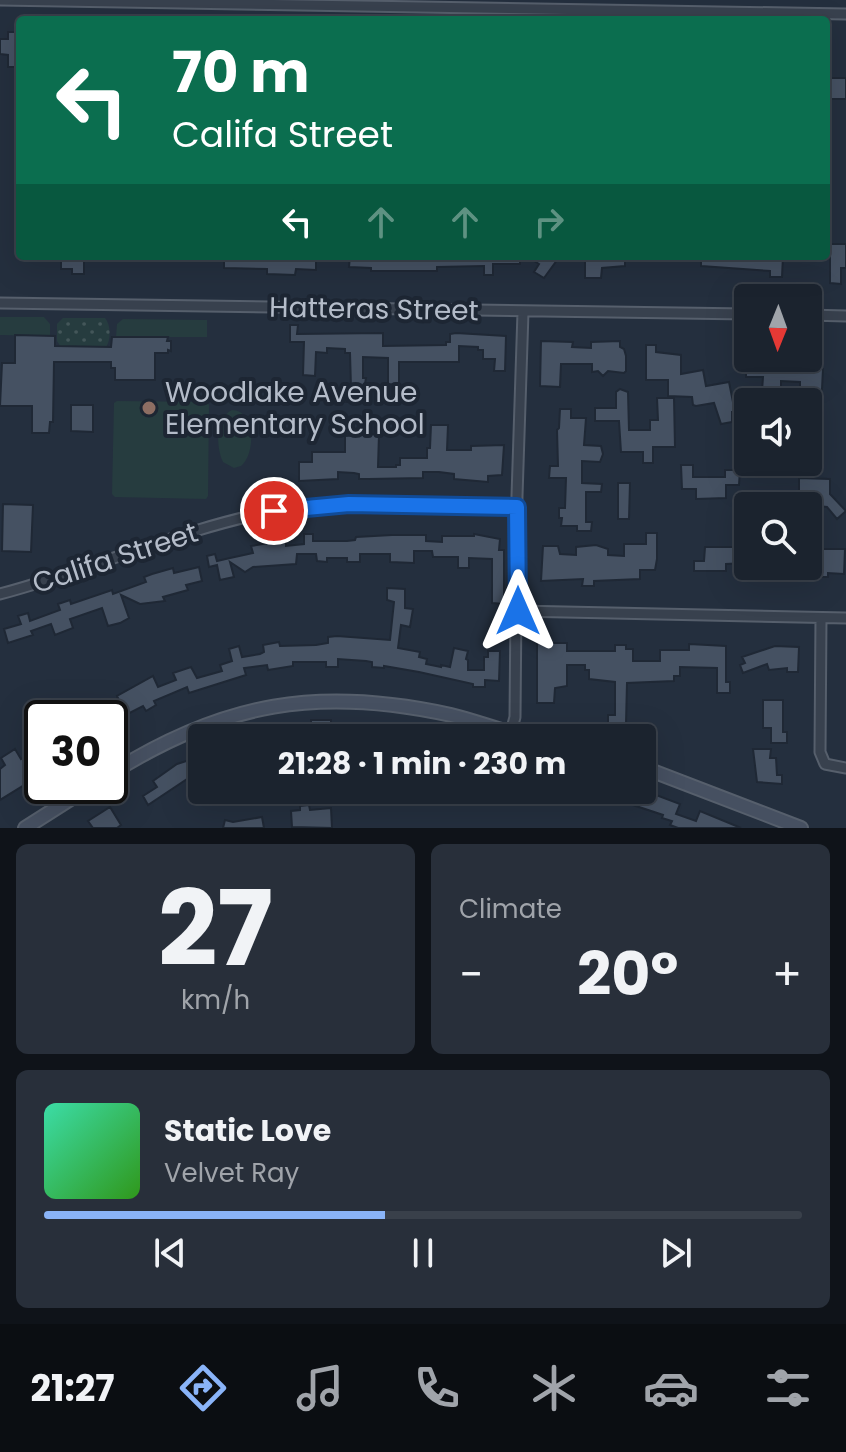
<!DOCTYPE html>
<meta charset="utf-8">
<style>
body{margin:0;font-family:Poppins,sans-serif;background:#282f3a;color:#f1f3f6;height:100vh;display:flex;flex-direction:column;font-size:30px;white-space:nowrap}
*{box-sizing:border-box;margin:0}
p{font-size:26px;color:#a0a4aa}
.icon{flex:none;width:44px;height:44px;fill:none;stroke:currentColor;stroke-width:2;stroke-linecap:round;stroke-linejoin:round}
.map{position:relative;height:828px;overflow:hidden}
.sheet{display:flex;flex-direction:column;gap:16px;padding:16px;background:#0f1319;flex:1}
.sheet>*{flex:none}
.banner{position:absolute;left:16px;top:16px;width:814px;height:244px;border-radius:8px;box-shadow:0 8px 32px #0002,0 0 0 2px #39404a;background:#0b6e4f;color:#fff;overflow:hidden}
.needle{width:52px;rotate:181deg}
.tools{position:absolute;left:734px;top:284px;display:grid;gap:16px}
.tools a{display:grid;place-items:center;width:88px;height:88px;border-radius:8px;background:#1b232e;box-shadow:0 8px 32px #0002,0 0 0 2px #39404a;font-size:40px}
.speed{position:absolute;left:24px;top:700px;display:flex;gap:16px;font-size:40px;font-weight:700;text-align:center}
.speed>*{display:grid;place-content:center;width:104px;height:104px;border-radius:50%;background:#1b232e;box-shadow:0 8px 32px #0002,0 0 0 2px #39404a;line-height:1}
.speed .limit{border:4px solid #111;border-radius:12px;background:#fff;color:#111}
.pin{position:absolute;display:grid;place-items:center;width:68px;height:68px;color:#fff;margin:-34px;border:4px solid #fff;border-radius:50%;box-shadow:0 2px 8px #0007}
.me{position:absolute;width:88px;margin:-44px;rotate:0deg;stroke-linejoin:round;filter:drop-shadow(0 0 6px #0008)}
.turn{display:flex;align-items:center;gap:28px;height:168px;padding:0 24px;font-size:36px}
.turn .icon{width:104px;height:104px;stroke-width:2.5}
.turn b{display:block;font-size:56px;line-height:68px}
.lanes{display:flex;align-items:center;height:76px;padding:0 24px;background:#0003;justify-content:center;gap:40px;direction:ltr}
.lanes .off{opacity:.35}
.big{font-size:60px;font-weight:700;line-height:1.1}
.sheet .widget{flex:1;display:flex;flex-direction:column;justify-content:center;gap:12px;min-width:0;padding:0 28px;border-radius:12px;background:#282f3a}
.sheet .dial{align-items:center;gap:0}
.dial b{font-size:104px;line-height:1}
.song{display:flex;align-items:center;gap:24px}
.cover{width:96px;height:96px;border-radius:12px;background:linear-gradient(135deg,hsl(160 70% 55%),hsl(110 70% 35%))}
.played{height:8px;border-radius:4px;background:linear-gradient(90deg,#8ab4f8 45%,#39404a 45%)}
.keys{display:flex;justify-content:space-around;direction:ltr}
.heat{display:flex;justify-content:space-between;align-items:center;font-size:44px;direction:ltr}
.sheet .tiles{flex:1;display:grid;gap:16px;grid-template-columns:1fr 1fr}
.widget:last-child{grid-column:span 2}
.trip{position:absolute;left:188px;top:724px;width:468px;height:80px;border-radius:8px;background:#1b232e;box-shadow:0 8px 32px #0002,0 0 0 2px #39404a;font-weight:700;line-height:80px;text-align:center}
.tab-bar{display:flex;height:128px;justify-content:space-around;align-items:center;background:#0b0e12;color:#a0a4aa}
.tab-bar .icon{width:56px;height:56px}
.tab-bar .current{color:#8ab4f8}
.tab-bar b{font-size:36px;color:#f1f3f6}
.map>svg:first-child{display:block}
</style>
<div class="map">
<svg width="846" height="828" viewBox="0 0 846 828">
<defs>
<pattern id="grass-dots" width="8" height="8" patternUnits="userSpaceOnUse" patternTransform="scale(2)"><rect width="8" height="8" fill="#263c3f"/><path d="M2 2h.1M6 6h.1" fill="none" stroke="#435659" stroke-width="1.8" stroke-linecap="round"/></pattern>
</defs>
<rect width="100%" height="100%" fill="#242f3e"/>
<path fill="url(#grass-dots)" d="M 63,318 L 105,318 C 111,325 111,340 106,347 L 61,347 L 57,341 L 57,324 Z"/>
<path fill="#263c3f" d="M 0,317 L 44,317 L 50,324 L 50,336 L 0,335 Z
M 123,319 L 207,320 L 207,337 L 116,337 L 117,324 Z
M 117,401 L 207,402 L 209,405 L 208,496 L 206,499 L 115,497 L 112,494 L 114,403 Z
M 232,410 C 256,410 256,454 241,466 L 234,468 L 223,462 C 216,447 215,418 232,410 Z"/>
<path fill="#455162" stroke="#1f2835" stroke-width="2" d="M 8,32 L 20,32 L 20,67 L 8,67 L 8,55 L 0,54 L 0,39 L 8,39 Z
M 826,78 L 846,78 L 846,99 L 826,99 Z
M 830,244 L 846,244 L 846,268 L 841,268 L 841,284 L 830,283 Z
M 61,256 L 84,256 L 84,274 L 72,274 L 72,269 L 61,269 Z
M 224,256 L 316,256 L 316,270 L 296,269 L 295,275 L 267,274 L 267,269 L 224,268 Z
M 350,256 L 520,256 L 520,264 L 493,264 L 493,275 L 484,275 L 484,266 L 437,267 L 437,271 L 371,271 L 371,268 L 349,267 Z
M 526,256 L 560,256 L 544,278 L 534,272 L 539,264 Z
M 585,256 L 625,256 L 625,266 L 602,268 L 601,278 L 585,278 Z
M 701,256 L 783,256 L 782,277 L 770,277 L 770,271 L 701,266 Z
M 290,325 L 298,325 L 297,334 L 383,333 L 383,346 L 446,345 L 446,342 L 450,342 L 450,334 L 456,333 L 506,336 L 505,371 L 494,371 L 495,359 L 483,359 L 483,350 L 478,350 L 478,347 L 459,346 L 459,362 L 399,362 L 399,385 L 388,384 L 388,358 L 363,357 L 363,378 L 366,378 L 362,402 L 345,402 L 345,387 L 351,388 L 350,353 L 345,353 L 345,349 L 327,348 L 327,353 L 316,352 L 315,376 L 303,375 L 304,342 L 290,342 Z
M 15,335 L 55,336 L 55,346 L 111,347 L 112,337 L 168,337 L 167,341 L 171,341 L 171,351 L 168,350 L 168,353 L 155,353 L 155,380 L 115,380 L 115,368 L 111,368 L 111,362 L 54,362 L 53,422 L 50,422 L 49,433 L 32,433 L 32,406 L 0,406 L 2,363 L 15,363 Z
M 541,341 L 573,342 L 572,347 L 591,348 L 591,342 L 620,341 L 620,347 L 624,349 L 626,356 L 626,371 L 624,373 L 608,371 L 603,376 L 598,371 L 592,372 L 592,364 L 561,364 L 560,387 L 540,386 Z
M 646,345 L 656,345 L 656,352 L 681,355 L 681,374 L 703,370 L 706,386 L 729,382 L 735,412 L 732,412 L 732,422 L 721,424 L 714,403 L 696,406 L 693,405 L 692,397 L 668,396 L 668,380 L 646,380 Z
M 746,358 L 776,358 L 776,360 L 815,363 L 814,369 L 823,369 L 822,389 L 820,391 L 800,391 L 800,382 L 781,381 L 781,391 L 762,391 L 763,377 L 746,377 Z
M 620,389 L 628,392 L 629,430 L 650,430 L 650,420 L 658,420 L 657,398 L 674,398 L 675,447 L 653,447 L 653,463 L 643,463 L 643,452 L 621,452 L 619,421 L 595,421 L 595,408 L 616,408 L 616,392 Z
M 71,405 L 93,405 L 93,432 L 71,431 Z
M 560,409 L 571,409 L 571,418 L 586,418 L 584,445 L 601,446 L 603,454 L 600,462 L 582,461 L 582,483 L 602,484 L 601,492 L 586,492 L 586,522 L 592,522 L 591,531 L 577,531 L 577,526 L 561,526 L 562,518 L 559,518 L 559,508 L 565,508 L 566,478 L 549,478 L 550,466 L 558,466 L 557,430 L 559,428 Z
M 431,425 L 448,425 L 447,450 L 471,450 L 471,446 L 504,445 L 502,475 L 488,476 L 488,482 L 454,479 L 454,474 L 439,472 L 423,472 L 423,478 L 369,479 L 359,479 L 359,474 L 354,473 L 338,472 L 338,479 L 299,481 L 299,462 L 312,462 L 312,452 L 345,452 L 345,436 L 379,434 L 378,467 L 396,467 L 396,465 L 400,465 L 400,458 L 427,458 L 427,448 L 430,448 Z
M 681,465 L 693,465 L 693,477 L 725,477 L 725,470 L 740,470 L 739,485 L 726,485 L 726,498 L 696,499 L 696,489 L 682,489 Z
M 799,478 L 830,479 L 830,494 L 846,511 L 837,519 L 827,507 L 799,504 Z
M 618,483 L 630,483 L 629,519 L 618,519 Z
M 3,504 L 33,505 L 31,552 L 2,551 Z
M 646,533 L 657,533 L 657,559 L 655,570 L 640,570 L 640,579 L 594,581 L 594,586 L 582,586 L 583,579 L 541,581 L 543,546 L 558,546 L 560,554 L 576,555 L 576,547 L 596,545 L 608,549 L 608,555 L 624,556 L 624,544 L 646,544 Z
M 304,534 L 313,534 L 313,541 L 347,541 L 355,540 L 356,537 L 392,535 L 426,535 L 426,541 L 442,542 L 442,536 L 474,536 L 474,534 L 500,539 L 499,550 L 504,550 L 504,604 L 492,603 L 492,559 L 469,558 L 469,568 L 458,568 L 458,557 L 433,557 L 432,551 L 414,551 L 414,563 L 390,562 L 390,554 L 360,554 L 360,562 L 347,562 L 347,558 L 327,558 L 327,562 L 317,561 L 316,554 L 297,554 L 296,564 L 253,567 L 245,572 L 230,562 L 234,577 L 220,580 L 217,565 L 209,567 L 207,556 L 215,554 L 217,561 L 230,558 L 253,553 L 251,546 L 286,540 L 286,546 L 304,544 Z
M 812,544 L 822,544 L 822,549 L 845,549 L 844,574 L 828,573 L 828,577 L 806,577 Z
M 705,547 L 747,547 L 747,563 L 726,564 L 726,571 L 694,571 L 694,561 L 704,561 Z
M 199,567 L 202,581 L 186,585 L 188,590 L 163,597 L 165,601 L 140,604 L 121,595 L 129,618 L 120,623 L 108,626 L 102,608 L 70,619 L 73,628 L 55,635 L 51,624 L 31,631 L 33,635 L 8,643 L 4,629 L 21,624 L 18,616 L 28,613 L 30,621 L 60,610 L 58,604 L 70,600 L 71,604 L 112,590 L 113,594 L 146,582 L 144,577 L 152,574 L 173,568 L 174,573 Z
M 387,588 L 405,589 L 405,608 L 413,609 L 410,627 L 401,625 L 398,648 L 420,652 L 419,657 L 427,659 L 426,664 L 441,667 L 441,665 L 450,667 L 454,648 L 468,651 L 466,659 L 468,660 L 468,670 L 484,670 L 484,657 L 488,657 L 488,651 L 500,651 L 499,681 L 485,680 L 485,687 L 473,687 L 473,684 L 419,672 L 384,666 L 384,668 L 372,667 L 372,662 L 366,661 L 338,659 L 338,667 L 326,667 L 326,662 L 293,662 L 293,666 L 268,670 L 267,665 L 244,668 L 246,675 L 189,693 L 187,687 L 154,701 L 156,705 L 146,711 L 143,706 L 110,723 L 110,718 L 92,718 L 87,711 L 99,704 L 101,707 L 118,698 L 117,696 L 153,676 L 158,687 L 176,680 L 173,673 L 191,667 L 197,678 L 222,671 L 220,665 L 232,661 L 229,649 L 239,646 L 242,657 L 260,654 L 264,652 L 263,645 L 279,642 L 280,646 L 316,645 L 328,643 L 328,637 L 337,636 L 390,640 L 394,602 L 387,600 Z
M 537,643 L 567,643 L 567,651 L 615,651 L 615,645 L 626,645 L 626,649 L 633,649 L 633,661 L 660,661 L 660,650 L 689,650 L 689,644 L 726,646 L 726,682 L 730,682 L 730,693 L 717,693 L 717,668 L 680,667 L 680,676 L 674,676 L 674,681 L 627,683 L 626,724 L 608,724 L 608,715 L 615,715 L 615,682 L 589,679 L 589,670 L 585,670 L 585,665 L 567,665 L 567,686 L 555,688 L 554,703 L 537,703 Z
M 775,646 L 799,647 L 798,672 L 787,672 L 787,668 L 769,670 L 767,664 L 743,673 L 740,665 L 745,663 L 742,657 Z
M 763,700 L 783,700 L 783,732 L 787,732 L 787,743 L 771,743 L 771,728 L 763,728 Z
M 311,720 L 331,720 L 331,738 L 311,738 Z
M 15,749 L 21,759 L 29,754 L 32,759 L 42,753 L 42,774 L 0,800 L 0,769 L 5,765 L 1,758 Z
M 753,749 L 771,749 L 770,758 L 776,758 L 777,775 L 782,775 L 782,784 L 757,782 Z
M 202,756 L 202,769 L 148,805 L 143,796 L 157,787 L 153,781 L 177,764 Z
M 635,790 L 643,790 L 680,804 L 676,814 L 696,821 L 700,811 L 741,828 L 678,828 L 670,825 L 672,821 L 662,818 L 663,815 L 630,804 Z
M 309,805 L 310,810 L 331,808 L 332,828 L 292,827 L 291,811 L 300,810 L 300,806 Z
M 110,807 L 121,825 L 117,828 L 93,828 L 88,821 Z
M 262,817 L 264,828 L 223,828 L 225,820 L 233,822 Z"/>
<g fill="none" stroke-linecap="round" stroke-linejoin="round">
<g stroke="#565f6c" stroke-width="13">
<path id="street" d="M 0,0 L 846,14
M 0,303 L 748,314
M 808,315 L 846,316
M 0,594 C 92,570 180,529 274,511 C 349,496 440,506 517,507
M 518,611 L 846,618
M 821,618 L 820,752 L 825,764 L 846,768
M 511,732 L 515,717 L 517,496 L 523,312"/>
</g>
<g stroke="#565f6c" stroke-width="16">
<path id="secondary" d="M 642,767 L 801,828
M 110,774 C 224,702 319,686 451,715 C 477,721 508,734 533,738
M 25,828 L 91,786"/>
</g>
<use href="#street" stroke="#38414e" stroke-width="9"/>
<use href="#secondary" stroke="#465061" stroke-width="12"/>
</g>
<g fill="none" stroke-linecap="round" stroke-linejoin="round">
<g stroke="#114b97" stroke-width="20">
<path id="route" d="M 274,511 L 349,504 L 517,507 L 518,611"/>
</g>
<use href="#route" stroke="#1a73e8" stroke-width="14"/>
</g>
<circle fill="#8d6e63" stroke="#1d2633" stroke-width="3" cx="149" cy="408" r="8"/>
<g text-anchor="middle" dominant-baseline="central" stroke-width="8" stroke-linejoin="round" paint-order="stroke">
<g font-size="28" fill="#b4bcc9" stroke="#1d2633">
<text transform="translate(374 309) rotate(1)">Hatteras Street</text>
<text transform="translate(115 558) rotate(-18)">Califa Street</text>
</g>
<g font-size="28" fill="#b4bcc9" stroke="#1d2633" text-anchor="start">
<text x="165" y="392">Woodlake Avenue<tspan x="165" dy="32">Elementary School</tspan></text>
</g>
</g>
</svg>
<div class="tools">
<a><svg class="needle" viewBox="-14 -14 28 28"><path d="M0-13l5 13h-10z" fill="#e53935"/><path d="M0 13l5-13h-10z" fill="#a0a4aa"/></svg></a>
<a><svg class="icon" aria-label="sound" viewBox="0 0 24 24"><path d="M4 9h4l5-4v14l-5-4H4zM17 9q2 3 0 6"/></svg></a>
<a><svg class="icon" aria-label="search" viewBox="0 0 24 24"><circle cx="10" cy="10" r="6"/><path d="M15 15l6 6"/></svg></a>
</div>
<div class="speed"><div class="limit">30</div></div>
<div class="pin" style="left:274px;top:511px;background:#d93025"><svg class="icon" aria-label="arrive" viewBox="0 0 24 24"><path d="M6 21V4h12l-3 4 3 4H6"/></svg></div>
<svg class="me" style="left:518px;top:611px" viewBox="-20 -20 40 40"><path d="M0-17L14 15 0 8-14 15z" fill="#1a73e8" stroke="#fff" stroke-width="4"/></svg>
<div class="trip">21:28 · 1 min · 230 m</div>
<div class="banner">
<div class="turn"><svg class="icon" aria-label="left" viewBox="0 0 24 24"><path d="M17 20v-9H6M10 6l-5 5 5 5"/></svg><div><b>70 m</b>Califa Street</div></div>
<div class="lanes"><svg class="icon" aria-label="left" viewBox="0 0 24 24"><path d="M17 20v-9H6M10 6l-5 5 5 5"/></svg><svg class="icon off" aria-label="ahead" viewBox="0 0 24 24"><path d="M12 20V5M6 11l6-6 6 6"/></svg><svg class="icon off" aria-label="ahead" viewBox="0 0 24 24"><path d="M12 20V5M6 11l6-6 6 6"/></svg><svg class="icon off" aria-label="right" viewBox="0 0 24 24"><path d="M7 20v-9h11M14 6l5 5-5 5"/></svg></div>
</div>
</div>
<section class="sheet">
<div class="tiles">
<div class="widget dial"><b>27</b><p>km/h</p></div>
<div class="widget"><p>Climate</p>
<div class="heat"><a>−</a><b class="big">20°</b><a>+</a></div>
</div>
<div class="widget">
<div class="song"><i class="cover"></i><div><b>Static Love</b><p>Velvet Ray</p></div></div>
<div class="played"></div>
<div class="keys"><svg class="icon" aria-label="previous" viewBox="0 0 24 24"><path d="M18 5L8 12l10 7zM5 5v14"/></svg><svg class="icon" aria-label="pause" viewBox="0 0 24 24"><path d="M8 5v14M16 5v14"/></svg><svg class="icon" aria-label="next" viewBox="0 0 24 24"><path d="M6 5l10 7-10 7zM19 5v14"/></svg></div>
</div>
</div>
</section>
<nav class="tab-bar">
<b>21:27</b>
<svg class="icon current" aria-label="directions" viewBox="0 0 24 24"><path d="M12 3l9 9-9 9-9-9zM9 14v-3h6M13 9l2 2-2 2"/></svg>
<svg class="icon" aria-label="music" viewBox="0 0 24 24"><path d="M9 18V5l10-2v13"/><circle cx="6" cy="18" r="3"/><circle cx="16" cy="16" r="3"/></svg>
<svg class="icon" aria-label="phone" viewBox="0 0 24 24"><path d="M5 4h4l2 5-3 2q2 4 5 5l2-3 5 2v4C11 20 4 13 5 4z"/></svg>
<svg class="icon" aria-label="climate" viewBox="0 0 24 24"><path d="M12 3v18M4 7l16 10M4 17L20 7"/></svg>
<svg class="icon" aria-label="car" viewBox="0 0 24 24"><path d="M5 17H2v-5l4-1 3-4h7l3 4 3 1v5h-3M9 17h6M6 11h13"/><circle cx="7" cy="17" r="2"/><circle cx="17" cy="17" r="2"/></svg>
<svg class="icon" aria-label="filters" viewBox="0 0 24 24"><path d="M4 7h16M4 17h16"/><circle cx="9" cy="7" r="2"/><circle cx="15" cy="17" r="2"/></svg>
</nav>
